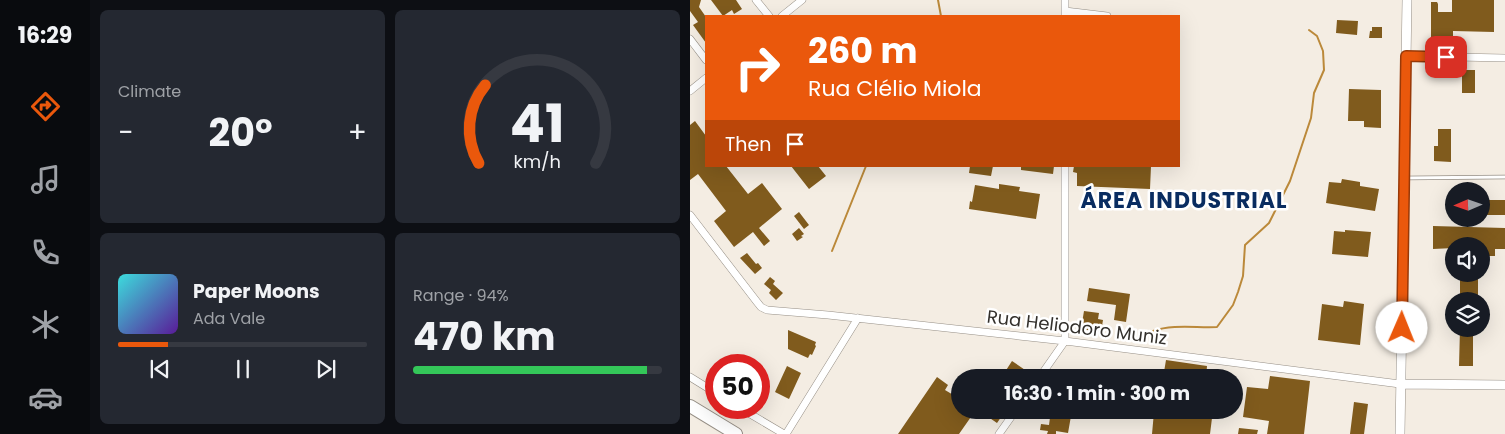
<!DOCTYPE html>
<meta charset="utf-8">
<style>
body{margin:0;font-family:Poppins,sans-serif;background:#242831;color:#f1f3f6;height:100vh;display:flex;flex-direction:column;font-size:19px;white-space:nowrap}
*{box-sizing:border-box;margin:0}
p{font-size:16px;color:#9ea1a6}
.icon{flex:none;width:28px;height:28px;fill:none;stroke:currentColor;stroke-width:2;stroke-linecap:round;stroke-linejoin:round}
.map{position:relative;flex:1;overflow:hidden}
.side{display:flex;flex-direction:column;gap:10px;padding:10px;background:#0d0f14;width:600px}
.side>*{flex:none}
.hud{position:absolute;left:15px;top:15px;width:475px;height:152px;border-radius:0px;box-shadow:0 5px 20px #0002;background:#ea580c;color:#fff;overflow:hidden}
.needle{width:32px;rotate:268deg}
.controls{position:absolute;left:755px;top:182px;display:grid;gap:10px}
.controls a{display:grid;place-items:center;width:45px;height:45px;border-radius:50%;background:#171b24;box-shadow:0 5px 20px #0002;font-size:25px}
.speed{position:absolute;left:15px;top:354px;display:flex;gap:10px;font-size:25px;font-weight:700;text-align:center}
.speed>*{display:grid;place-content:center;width:65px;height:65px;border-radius:50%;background:#171b24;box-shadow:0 5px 20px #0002;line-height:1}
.speed .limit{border:8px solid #d22;background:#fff;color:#111}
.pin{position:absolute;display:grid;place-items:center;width:42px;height:42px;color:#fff;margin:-21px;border-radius:10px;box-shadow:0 2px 8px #0006}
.me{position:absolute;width:55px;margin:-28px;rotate:1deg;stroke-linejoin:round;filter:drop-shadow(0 0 4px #0008)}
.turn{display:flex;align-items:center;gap:18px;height:105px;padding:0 20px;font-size:22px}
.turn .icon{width:65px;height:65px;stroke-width:2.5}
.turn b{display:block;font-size:35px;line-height:42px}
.then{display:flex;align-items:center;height:48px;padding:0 20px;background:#0003;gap:10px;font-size:19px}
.big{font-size:38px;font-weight:700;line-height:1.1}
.side .tile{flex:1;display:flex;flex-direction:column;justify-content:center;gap:8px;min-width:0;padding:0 18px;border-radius:8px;background:#242831}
.side .dial{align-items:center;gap:0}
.dial svg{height:130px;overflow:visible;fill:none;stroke:#363941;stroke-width:7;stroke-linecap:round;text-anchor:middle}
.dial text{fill:#f1f3f6;stroke:none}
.song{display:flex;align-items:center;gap:15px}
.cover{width:60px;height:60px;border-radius:8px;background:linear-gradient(135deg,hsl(180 70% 55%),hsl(270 70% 35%))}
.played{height:5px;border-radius:2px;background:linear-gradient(90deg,#ea580c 20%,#363941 20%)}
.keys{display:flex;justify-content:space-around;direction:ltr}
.heat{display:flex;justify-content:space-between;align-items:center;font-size:28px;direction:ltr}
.charge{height:8px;border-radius:4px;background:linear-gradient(90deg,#34c759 94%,#363941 0)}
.side .tiles{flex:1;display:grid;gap:10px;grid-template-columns:repeat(2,1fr)}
.trip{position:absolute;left:261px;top:369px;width:292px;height:50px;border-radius:25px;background:#171b24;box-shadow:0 5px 20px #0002;font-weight:700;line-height:50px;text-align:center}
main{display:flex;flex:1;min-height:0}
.tab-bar{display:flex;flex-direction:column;width:90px;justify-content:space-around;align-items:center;background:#090b0e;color:#9ea1a6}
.tab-bar .icon{width:35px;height:35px}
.tab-bar .on{color:#ea580c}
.tab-bar b{font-size:22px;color:#f1f3f6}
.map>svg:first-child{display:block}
</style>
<main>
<nav class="tab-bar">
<b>16:29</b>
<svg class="icon on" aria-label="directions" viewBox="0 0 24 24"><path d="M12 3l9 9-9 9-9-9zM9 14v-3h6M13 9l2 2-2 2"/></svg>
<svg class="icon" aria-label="music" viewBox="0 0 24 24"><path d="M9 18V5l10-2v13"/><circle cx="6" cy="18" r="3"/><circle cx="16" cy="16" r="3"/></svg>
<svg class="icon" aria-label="phone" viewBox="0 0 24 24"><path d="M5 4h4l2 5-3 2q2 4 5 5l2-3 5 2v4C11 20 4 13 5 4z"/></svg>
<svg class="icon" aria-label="climate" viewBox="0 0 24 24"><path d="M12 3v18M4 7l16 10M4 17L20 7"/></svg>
<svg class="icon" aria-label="car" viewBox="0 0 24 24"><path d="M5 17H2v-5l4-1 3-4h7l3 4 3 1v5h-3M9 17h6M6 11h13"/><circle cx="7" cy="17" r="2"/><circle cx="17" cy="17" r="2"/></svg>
</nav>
<section class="side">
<div class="tiles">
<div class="tile"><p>Climate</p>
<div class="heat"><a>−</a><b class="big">20°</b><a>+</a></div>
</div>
<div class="tile dial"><svg viewBox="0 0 100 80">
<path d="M14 69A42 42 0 1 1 86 69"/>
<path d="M14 69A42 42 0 0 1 18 21" stroke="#ea580c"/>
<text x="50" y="56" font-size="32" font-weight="700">41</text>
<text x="50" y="72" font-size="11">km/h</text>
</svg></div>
<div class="tile">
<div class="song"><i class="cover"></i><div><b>Paper Moons</b><p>Ada Vale</p></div></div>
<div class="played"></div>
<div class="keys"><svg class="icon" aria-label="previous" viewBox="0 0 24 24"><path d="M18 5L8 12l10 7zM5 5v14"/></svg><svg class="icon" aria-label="pause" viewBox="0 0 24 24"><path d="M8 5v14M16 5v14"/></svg><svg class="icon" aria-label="next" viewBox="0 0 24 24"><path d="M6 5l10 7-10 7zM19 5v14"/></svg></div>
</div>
<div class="tile"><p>Range · 94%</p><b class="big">470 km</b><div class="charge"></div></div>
</div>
</section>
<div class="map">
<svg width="815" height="434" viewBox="0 0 815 434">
<rect width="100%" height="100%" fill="#f4ede3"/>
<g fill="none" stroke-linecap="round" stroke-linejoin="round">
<path stroke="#bb893a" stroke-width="2" d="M 248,0 L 251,16
M 142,251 L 176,166
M 463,331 C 483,324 506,328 527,327 L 543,305 L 548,292 L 553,276 L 555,245 L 579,223 L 600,181 L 621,118 L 624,93 L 634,70 L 633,51 L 627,36 L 619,30"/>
</g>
<path fill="#805b1d" d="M 0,0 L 11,0 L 9,7 L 16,17 L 16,43 L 3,25 L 8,22 L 0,11 Z
M 21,0 L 46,0 L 52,9 L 44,14 L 42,10 L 33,16 Z
M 762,0 L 804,0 L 804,32 L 763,31 L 763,46 L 741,46 L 741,2 L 747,2 L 748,4 L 748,12 L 762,12 Z
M 647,20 L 668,21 L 667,35 L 646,33 Z
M 682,27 L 692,27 L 692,38 L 679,38 L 680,31 L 682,31 Z
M 772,70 L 785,70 L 785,93 L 772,93 Z
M 659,89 L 691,90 L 691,128 L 674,127 L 674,121 L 658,121 Z
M 5,121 L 16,136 L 16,166 L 36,166 L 58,194 L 72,183 L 92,209 L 69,228 L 80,241 L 74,246 L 63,232 L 44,247 L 24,221 L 36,211 L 8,174 L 0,180 L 0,125 Z
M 748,129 L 761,129 L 761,162 L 744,161 L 744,146 L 748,146 Z
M 101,166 L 128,166 L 136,176 L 119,189 Z
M 280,166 L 303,166 L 301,176 L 279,173 Z
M 331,166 L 364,166 L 363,174 L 331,170 Z
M 384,166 L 461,166 L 460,189 L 387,186 L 387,173 L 383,172 Z
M 652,179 L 670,182 L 670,186 L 689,189 L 685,211 L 636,203 L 639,182 L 651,183 Z
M 309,184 L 330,187 L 329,191 L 350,194 L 346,219 L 279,209 L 280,201 L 282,202 L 285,185 L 309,189 Z
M 791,200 L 815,200 L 815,215 L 791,215 Z
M 109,212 L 119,225 L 114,229 L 104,216 Z
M 743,226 L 815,228 L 815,249 L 805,249 L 805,256 L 791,256 L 791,246 L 764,246 L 764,248 L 743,249 Z
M 109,228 L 114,234 L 111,236 L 113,237 L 107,241 L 102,234 Z
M 655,230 L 681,232 L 678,257 L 642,254 L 644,231 L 655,232 Z
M 57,253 L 66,264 L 68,263 L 72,268 L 65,274 L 50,258 Z
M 80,277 L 85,281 L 83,284 L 93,293 L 86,300 L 79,293 L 81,290 L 74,284 Z
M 770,278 L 788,278 L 788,301 L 770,301 Z
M 399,288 L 440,294 L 436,322 L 424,320 L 426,305 L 397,301 Z
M 654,301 L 674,304 L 670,345 L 628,340 L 632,304 L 653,307 Z
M 394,311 L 409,313 L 408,319 L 413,320 L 411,332 L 391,329 Z
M 770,329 L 783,329 L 783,366 L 769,366 Z
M 98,330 L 126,342 L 125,345 L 126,346 L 122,355 L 120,354 L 118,358 L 98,349 Z
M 476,360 L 517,366 L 516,378 L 473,378 Z
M 322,361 L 341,374 L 338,378 L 311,378 Z
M 97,366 L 111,373 L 99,399 L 85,392 Z
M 580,376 L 620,381 L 614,434 L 577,434 L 579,421 L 553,417 L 557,387 L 578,389 Z
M 247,377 L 258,385 L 255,390 L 265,396 L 262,400 L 270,405 L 270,410 L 277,410 L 283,414 L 269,434 L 208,434 Z
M 664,402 L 678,404 L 674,434 L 660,434 Z
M 288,410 L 316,410 L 307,423 Z
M 361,410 L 369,410 L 369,415 L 381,416 L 378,433 L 366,431 L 366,434 L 357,434 L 358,431 L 350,430 L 351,424 L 359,425 Z
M 477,410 L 512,410 L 511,417 L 522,418 L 520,434 L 462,434 L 464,412 L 476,413 Z
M 549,428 L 568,430 L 567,434 L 548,434 Z"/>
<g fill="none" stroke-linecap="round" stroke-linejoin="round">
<g stroke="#968f86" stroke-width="4.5">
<path id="lane" d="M 715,178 L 815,177"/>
</g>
<g stroke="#968f86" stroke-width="8">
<path id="street" d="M 66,0 L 79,16
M 375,11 L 417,16
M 92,16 L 112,0
M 375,16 L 375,0
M 0,39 L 16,60
M 716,56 L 815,58
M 0,91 L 16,78
M 0,215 L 67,302 L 71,307 L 77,310 L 138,315 L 375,341 L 710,384
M 0,377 L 26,393
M 349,378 L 375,341 L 375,166
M 50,408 L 94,434
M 96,434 L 168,318
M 309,434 L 326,410"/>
</g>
<g stroke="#968f86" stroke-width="10">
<path id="secondary" d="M 710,384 L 815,385
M 710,434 L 717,0"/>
</g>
<g stroke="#968f86" stroke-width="14">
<path id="highway" d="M 0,406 L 46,434"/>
</g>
<use href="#lane" stroke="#fff" stroke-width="3"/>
<use href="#street" stroke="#fff" stroke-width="7"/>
<use href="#secondary" stroke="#fff" stroke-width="9"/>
<use href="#highway" stroke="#fff" stroke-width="12"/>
</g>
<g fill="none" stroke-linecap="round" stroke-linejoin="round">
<g stroke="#983908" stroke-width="12">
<path id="route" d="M 712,328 L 716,56 L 756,57"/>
</g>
<use href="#route" stroke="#ea580c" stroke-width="9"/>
</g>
<g text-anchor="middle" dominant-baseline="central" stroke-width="5" stroke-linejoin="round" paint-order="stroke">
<g font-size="18" fill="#33302c" stroke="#fff">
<text transform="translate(387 327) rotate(7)">Rua Heliodoro Muniz</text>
</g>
<g font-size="22" font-weight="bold" letter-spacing="1" fill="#092c60" stroke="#fff">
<text x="494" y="200">ÁREA INDUSTRIAL</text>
</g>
</g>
</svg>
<div class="controls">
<a><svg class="needle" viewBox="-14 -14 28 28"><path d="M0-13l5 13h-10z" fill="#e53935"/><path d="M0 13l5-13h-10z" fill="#9ea1a6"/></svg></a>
<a><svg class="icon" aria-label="sound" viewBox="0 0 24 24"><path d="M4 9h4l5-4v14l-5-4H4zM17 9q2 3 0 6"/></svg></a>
<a><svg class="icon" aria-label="layers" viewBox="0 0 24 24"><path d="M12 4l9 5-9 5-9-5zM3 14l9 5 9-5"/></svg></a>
</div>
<div class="speed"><div class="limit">50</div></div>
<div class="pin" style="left:756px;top:57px;background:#d93025"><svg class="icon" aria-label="arrive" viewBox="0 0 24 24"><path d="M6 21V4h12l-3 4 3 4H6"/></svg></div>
<svg class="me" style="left:712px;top:328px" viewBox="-20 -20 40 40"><circle r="19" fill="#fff"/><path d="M0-13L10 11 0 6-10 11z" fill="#ea580c"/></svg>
<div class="trip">16:30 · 1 min · 300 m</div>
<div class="hud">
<div class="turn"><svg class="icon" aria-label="right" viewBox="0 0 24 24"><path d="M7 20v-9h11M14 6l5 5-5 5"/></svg><div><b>260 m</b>Rua Clélio Miola</div></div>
<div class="then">Then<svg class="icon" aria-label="arrive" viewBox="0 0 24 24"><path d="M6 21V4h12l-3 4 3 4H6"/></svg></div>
</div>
</div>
</main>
